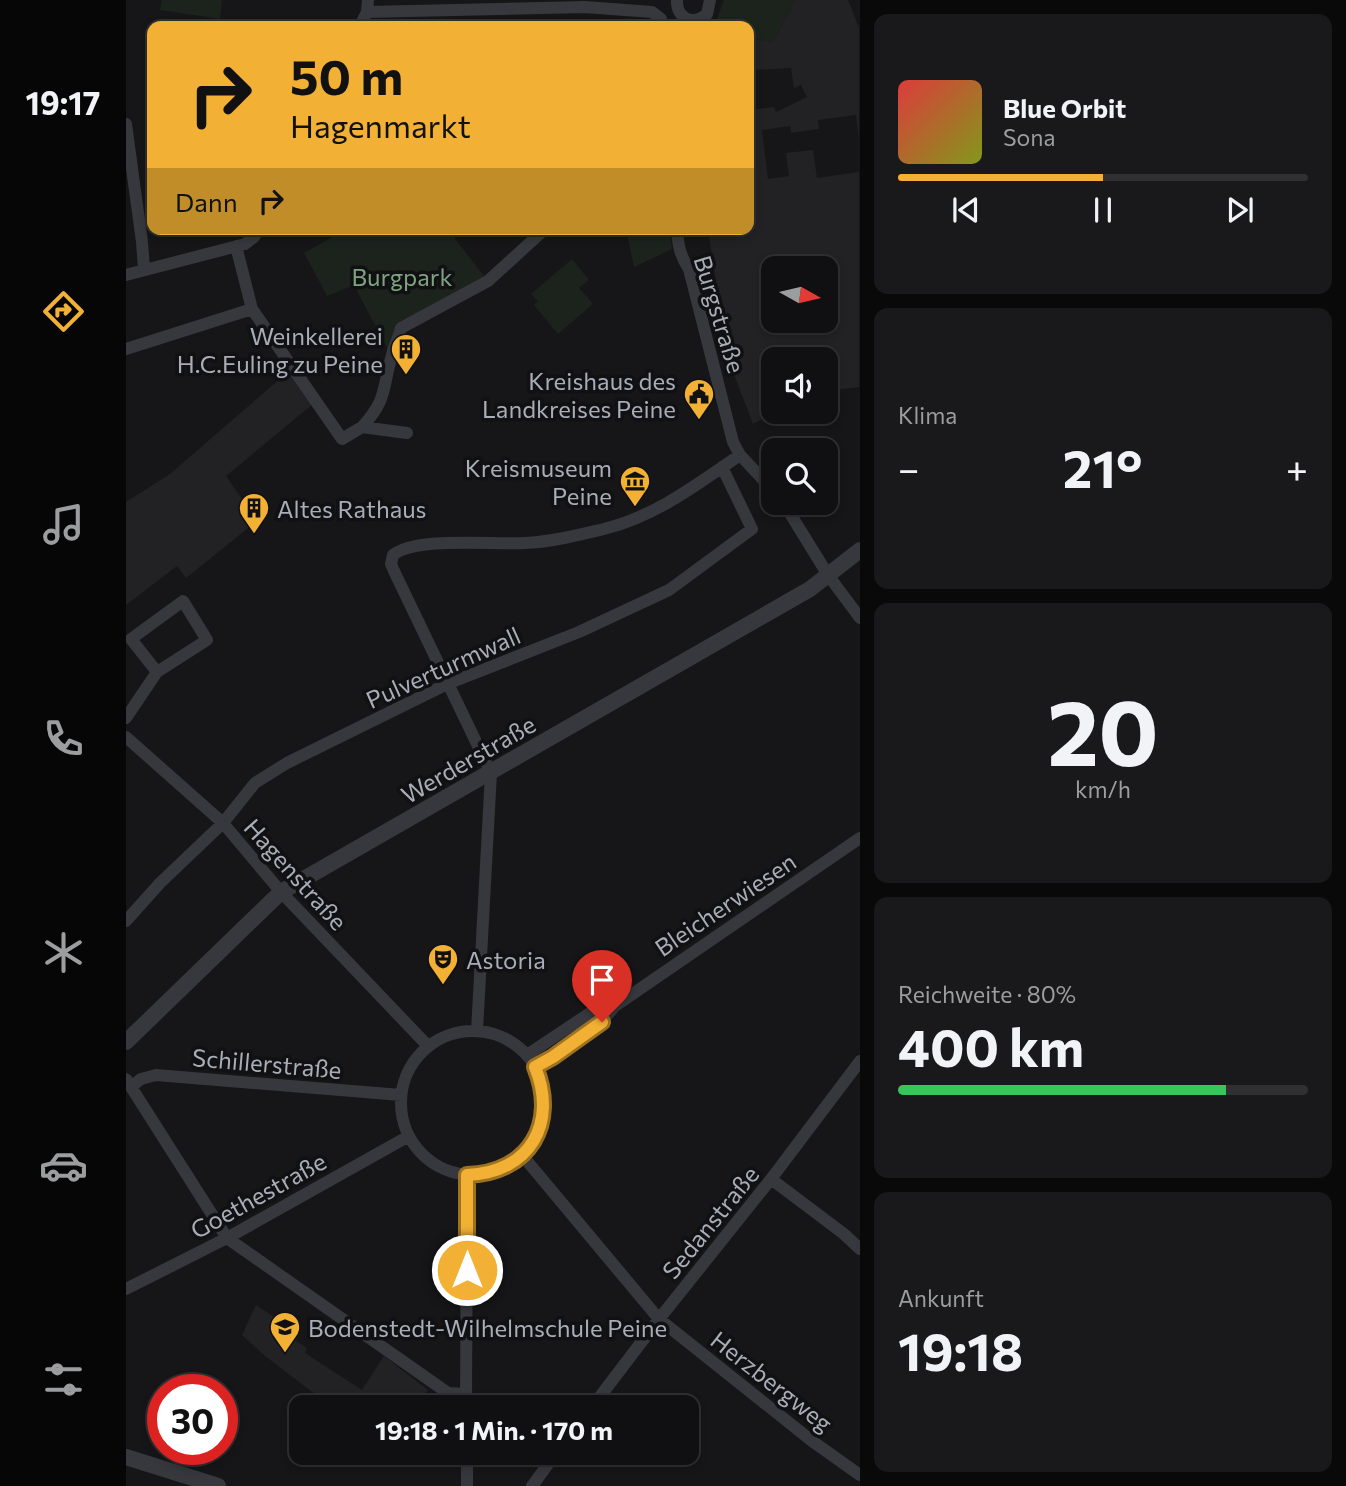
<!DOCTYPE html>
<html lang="de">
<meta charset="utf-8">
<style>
body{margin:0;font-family:Commissioner,sans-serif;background:#19191b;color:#f1f3f6;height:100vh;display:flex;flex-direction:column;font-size:26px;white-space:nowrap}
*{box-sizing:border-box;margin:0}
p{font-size:23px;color:#9c9d9f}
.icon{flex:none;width:38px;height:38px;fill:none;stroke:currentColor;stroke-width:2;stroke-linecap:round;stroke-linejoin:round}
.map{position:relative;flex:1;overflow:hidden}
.details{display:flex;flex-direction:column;gap:14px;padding:14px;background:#09090a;width:486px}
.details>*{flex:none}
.hud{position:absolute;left:21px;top:21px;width:607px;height:214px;border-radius:14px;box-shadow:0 4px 10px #0003,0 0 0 2px #303032;background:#f2b134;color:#111;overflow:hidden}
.needle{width:46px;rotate:98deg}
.buttons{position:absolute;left:635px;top:256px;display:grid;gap:14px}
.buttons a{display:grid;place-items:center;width:77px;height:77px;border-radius:14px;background:#101012;box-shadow:0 4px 10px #0003,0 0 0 2px #303032;font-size:35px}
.speed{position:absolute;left:21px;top:1374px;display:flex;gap:14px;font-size:35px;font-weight:700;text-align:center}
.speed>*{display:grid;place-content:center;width:91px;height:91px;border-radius:50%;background:#101012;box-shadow:0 4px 10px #0003,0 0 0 2px #303032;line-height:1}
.speed .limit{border:10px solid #d22;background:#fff;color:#111}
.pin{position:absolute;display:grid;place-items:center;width:60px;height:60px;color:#fff;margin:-72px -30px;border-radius:50% 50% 50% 0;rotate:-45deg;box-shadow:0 0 7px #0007}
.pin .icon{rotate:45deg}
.me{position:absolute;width:77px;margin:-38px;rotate:0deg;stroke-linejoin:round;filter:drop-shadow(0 0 5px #0008)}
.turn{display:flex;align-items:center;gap:24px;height:147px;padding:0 28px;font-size:32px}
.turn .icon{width:91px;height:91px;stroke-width:2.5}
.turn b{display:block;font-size:49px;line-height:60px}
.then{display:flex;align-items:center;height:66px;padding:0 28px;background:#0003;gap:14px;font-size:26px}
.big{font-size:52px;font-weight:700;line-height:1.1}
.details .widget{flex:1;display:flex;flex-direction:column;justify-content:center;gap:10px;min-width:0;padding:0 24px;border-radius:14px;background:#19191b}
.details .dial{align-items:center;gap:0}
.dial b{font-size:91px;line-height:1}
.song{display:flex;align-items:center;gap:21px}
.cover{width:84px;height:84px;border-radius:10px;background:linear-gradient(135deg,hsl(0 70% 55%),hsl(70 70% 35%))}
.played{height:7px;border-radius:4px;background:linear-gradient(90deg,#f2b134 50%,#303032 50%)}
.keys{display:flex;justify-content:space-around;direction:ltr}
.heat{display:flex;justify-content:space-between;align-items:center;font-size:38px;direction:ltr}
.charge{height:10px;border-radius:5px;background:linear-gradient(90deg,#34c759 80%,#303032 0)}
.trip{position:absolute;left:163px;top:1395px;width:410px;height:70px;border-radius:14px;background:#101012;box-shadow:0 4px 10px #0003,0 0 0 2px #303032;font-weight:700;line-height:70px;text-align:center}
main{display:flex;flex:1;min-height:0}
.menu{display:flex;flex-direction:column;width:126px;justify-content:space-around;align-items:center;background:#060607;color:#9c9d9f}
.menu .icon{width:49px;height:49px}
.menu .on{color:#f2b134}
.menu b{font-size:32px;color:#f1f3f6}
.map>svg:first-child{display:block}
</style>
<main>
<nav class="menu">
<b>19:17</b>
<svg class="icon on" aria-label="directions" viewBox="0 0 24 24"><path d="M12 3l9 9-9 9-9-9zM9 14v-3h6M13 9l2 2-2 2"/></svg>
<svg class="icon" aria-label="music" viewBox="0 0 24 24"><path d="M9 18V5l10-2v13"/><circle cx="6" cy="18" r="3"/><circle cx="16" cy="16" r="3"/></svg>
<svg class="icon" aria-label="phone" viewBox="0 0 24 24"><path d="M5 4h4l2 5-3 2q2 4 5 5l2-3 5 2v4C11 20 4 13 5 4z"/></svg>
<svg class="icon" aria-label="climate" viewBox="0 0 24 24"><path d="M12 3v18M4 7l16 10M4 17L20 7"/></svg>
<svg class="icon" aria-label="car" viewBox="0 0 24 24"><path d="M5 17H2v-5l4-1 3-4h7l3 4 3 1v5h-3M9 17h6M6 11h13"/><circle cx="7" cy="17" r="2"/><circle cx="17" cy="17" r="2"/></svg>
<svg class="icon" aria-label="filters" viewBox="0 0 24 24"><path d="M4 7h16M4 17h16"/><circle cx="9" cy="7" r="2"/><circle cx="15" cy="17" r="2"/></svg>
</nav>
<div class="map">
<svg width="734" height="1486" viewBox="0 0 734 1486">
<rect width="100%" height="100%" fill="#161618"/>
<path fill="#222225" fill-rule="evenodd" d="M 669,0 L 722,0 L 733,28 L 733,141 L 730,115 L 692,120 L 693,129 L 665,133 L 664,126 L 636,130 L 642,179 L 663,176 L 660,153 L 687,150 L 691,178 L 733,172 L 733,387 L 700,391 L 700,359 L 648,359 L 648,411 L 651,411 L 627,424 L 604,364 L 598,336 L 582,229 L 623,229 L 623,110 L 648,107 L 650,112 L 681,97 L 675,85 L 668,88 L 665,68 L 623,70 L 623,38 L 647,42 ZM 648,268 L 700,268 L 700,320 L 648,320 Z
M 163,371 L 187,404 L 100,476 L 131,521 L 60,578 L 51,566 L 0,605 L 0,502 L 44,474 Z
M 130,1305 L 174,1334 L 170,1341 L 181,1348 L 179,1353 L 236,1390 L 258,1356 L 302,1390 L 289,1407 L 206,1407 L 139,1356 L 116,1335 Z"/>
<path fill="#1c231d" d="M 36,0 L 96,0 L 94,19 L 34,10 Z
M 598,0 L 669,0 L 647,42 L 623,38 L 623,26 L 588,26 Z
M 221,229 L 333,229 L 329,239 L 362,281 L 287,321 L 265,356 L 228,285 L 201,296 L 178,253 Z
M 500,229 L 544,229 L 546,249 L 508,267 Z
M 446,259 L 463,280 L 453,288 L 467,304 L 432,334 L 408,305 L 412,301 L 405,294 Z"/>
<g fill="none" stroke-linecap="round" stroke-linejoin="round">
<path stroke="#37383d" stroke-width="12" d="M 551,0 C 550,19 568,26 581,14 L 584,0
M 241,12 L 459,7 L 526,12 L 535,19
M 234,26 L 241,12 L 242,0
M 0,124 L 16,242 L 18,269
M 551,229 C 552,245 554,256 563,269 L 607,442 L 614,455 L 648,491
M 110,246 L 126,309 L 216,439 L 236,427 L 281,433
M 0,275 L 119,244 L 128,237 L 133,229
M 0,349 L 126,309
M 236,427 C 262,399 256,388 266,355 C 268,346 273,337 275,328 L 362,281 L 419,229
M 657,502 L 702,575 L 734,618
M 0,718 L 31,672 L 81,640 L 57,601 L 5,639 L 31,672
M 0,737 L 97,823 L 155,892 L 302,1046
M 0,921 L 34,883 L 97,823 L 129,783 L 161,763 L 321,684 L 453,632 L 543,590 L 626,529 L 596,467
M 351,1031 L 365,773 L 268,571 L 265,564 L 267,555 C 290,536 368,545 399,543 C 425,542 452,535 478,529 C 530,516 570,485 614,455
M275 1103a72 72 0 1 1 144 0a72 72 0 1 1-144 0Z
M 401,1055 L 470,1009 L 489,1006
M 409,1067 C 438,1051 468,1032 489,1006 L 734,838
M 0,1079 L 101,1238 L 322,1393 L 340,1394
M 6,1086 L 15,1079 L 30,1075 L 275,1095
M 396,1155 L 533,1319 L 686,1441 L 734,1475
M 645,1179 L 718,1234 L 734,1249
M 0,1289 L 101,1238 L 283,1136
M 340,1407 L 341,1175
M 466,1407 L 533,1319 L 645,1179 L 734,1061
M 341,1452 L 341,1486
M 406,1486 L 431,1452"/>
<path stroke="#37383d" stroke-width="16" d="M 0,1042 L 155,892 L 684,589 L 734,550
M 0,1457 L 92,1486"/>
</g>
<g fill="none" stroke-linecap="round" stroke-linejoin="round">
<g stroke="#9d7322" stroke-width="18">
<path id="route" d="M 341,1270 L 341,1175 C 404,1173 432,1123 409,1067 L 427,1057 L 476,1022"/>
</g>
<use href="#route" stroke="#f2b134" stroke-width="12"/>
</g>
<defs>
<g id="building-pin" transform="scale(1.575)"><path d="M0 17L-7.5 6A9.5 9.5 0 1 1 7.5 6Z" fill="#f2b134" stroke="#111113"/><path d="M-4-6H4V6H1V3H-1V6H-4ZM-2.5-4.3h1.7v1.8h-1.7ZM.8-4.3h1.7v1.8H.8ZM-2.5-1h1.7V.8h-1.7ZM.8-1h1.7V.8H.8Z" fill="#111"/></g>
<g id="civic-pin" transform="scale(1.575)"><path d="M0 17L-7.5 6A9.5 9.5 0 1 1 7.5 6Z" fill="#f2b134" stroke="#111113"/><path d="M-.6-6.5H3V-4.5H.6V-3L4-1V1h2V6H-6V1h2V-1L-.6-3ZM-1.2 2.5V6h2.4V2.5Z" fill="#111"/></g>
<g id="museum-pin" transform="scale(1.575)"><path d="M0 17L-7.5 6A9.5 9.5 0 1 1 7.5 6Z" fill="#f2b134" stroke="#111113"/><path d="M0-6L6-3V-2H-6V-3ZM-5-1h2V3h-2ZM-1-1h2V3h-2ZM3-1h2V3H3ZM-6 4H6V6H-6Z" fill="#111"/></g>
<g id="theatre-pin" transform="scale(1.575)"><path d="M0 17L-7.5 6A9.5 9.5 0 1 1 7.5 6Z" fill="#f2b134" stroke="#111113"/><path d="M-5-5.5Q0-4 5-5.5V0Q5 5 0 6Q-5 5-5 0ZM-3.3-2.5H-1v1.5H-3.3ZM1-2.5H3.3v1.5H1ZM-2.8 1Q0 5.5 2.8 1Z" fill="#111"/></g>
<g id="school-pin" transform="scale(1.575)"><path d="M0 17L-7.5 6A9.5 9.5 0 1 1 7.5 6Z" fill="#f2b134" stroke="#111113"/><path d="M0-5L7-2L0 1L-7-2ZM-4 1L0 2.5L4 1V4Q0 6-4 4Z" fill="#111"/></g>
</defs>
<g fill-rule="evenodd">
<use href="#building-pin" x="280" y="349"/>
<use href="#civic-pin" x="573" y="394"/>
<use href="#museum-pin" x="509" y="481"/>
<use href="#building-pin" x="128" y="508"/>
<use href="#theatre-pin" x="317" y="959"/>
<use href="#school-pin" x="159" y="1327"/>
</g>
<g text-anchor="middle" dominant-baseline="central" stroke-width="7" stroke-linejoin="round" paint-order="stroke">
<g font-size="24" fill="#7fa381" stroke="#111113">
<text x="276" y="276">Burgpark</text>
</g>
<g font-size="24" fill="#a8adb8" stroke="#111113">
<text transform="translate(594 314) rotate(73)">Burgstraße</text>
<text transform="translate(317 667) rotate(-24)">Pulverturmwall</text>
<text transform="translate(342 759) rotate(-30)">Werderstraße</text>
<text transform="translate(170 874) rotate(48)">Hagenstraße</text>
<text transform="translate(599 904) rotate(-34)">Bleicherwiesen</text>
<text transform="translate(141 1063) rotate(5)">Schillerstraße</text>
<text transform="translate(132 1195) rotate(-29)">Goethestraße</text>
<text transform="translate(584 1222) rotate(-51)">Sedanstraße</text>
<text transform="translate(646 1381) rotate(38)">Herzbergweg</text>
</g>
<g font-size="24" fill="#a8adb8" stroke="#111113" text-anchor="end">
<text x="257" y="335">Weinkellerei<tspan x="257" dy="28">H.C.Euling zu Peine</tspan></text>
<text x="550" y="380">Kreishaus des<tspan x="550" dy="28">Landkreises Peine</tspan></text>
<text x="486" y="467">Kreismuseum<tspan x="486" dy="28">Peine</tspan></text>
<text x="151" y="508" text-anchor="start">Altes Rathaus</text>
<text x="340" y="959" text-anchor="start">Astoria</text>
<text x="182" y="1327" text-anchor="start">Bodenstedt-Wilhelmschule Peine</text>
</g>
</g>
</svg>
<div class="buttons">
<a><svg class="needle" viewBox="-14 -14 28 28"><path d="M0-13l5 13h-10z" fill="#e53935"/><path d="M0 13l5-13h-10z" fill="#9c9d9f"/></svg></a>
<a><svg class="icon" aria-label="sound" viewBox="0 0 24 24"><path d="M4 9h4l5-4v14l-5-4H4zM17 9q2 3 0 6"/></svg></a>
<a><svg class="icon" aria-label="search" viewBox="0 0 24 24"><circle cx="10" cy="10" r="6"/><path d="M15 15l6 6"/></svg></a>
</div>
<div class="speed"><div class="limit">30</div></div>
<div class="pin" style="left:476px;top:1022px;background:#d93025"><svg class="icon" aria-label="arrive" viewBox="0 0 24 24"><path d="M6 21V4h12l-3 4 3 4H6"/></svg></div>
<svg class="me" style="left:341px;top:1270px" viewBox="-20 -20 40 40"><circle r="17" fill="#f2b134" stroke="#fff" stroke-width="3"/><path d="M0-11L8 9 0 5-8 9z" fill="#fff"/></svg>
<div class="trip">19:18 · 1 Min. · 170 m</div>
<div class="hud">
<div class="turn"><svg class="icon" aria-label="right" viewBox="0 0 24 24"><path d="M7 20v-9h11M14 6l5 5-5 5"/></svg><div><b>50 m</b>Hagenmarkt</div></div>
<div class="then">Dann<svg class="icon" aria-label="right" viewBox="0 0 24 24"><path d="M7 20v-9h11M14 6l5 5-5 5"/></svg></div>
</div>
</div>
<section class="details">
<div class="widget">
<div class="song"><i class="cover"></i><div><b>Blue Orbit</b><p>Sona</p></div></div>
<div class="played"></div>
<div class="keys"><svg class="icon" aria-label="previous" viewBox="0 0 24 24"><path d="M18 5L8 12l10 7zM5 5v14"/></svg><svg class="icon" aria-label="pause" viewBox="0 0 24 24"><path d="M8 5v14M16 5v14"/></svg><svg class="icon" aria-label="next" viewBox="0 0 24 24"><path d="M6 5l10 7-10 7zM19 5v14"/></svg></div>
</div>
<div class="widget"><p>Klima</p>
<div class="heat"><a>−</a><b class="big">21°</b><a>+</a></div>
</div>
<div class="widget dial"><b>20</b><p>km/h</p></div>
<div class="widget"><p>Reichweite · 80%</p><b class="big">400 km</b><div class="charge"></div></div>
<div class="widget"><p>Ankunft</p><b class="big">19:18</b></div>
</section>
</main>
